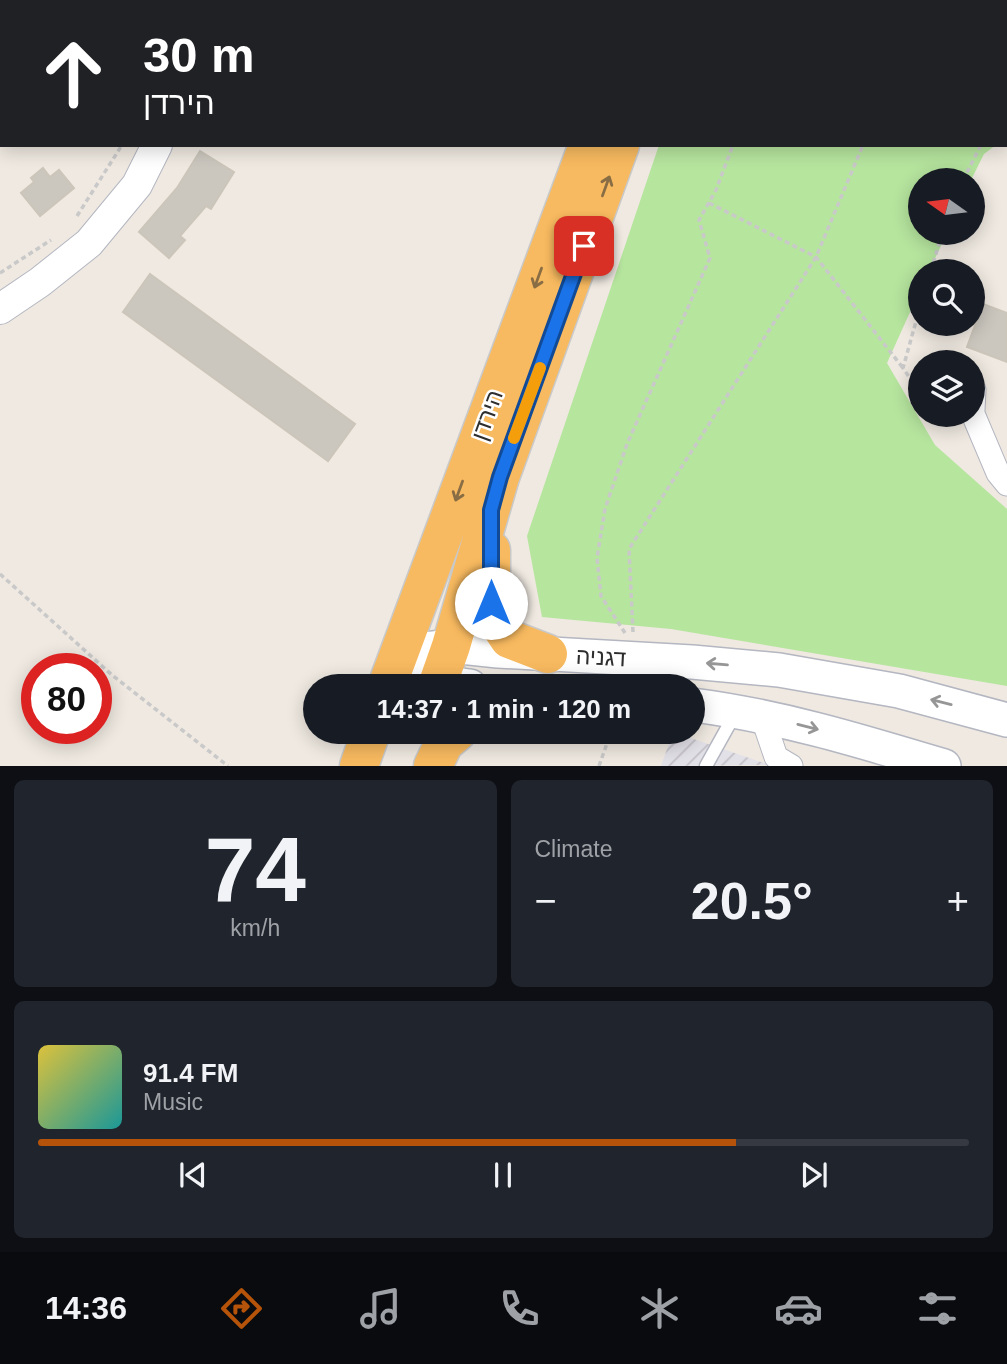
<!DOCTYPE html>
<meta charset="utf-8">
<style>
body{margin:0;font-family:Arial,"Noto Sans Hebrew",sans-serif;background:#20242c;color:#f1f3f6;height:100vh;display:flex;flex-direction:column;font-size:26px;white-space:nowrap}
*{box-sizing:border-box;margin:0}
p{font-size:23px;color:#9ea1a6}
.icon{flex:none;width:38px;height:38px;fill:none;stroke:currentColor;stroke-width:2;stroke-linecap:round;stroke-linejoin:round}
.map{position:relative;height:766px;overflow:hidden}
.details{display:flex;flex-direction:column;gap:14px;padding:14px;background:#0d0f14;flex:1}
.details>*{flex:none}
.hud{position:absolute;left:0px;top:0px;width:1008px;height:147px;box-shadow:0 4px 18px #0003;background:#202124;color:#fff;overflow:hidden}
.needle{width:46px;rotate:284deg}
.tools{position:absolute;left:908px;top:168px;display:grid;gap:14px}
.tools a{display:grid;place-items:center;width:77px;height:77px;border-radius:50%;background:#171b24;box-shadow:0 4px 18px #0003;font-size:35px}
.speed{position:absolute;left:21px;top:653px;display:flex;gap:14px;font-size:35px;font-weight:700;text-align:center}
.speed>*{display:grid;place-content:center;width:91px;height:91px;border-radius:50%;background:#171b24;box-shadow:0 4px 18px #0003;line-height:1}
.speed .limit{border:10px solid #d22;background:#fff;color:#111}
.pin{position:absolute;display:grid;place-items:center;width:60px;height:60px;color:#fff;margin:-30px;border-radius:14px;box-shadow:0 4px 10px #0006}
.me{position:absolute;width:77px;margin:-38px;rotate:0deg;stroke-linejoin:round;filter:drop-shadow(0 0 5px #0008)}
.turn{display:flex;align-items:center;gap:24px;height:147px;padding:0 28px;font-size:32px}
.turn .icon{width:91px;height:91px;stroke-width:2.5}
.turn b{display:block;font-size:49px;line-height:60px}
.big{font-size:52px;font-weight:700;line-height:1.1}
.details .tile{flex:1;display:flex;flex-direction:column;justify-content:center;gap:10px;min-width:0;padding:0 24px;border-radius:10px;background:#20242c}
.details .dial{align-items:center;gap:0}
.dial b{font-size:91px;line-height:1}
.song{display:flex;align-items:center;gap:21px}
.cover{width:84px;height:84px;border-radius:10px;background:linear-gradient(135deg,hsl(50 70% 55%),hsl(180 70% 35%))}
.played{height:7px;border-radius:4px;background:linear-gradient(90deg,#b45309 75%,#363941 75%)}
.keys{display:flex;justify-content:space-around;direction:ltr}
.heat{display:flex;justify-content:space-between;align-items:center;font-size:38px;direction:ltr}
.details .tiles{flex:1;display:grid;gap:14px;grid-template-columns:1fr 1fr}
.tile:last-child{grid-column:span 2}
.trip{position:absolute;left:303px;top:674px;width:402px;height:70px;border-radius:35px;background:#171b24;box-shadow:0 4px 18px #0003;font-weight:700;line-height:70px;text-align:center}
.menu{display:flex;height:112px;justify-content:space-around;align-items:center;background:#090b0e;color:#9ea1a6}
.menu .icon{width:49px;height:49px}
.menu .selected{color:#b45309}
.menu b{font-size:32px;color:#f1f3f6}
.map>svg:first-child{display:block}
</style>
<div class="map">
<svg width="1007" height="766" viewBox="0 0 1007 766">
<defs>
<pattern id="industrial-furrows" width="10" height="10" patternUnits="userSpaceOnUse" patternTransform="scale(1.75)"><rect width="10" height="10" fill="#e3e1e8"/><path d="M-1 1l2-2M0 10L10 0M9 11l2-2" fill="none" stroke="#c3c1c7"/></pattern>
</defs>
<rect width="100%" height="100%" fill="#efe9e1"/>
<path fill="url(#industrial-furrows)" d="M 673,732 L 770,765 L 661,766 Z"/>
<path fill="#b6e59e" d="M 709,0 L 1007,0 L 1007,137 L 1006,2 L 708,2 Z
M 659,145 L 996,145 L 984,154 L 971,180 L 920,180 L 920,233 L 947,233 L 929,271 L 920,271 L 920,290 L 887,363 L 935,445 L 1007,509 L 1007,686 L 671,629 L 542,617 L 527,536 Z"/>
<path fill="#cbc7bf" stroke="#cbc5ba" stroke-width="2" d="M 200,151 L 234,172 L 211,209 L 206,206 L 180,236 L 185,240 L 169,258 L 139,232 L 177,188 Z
M 43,168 L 50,177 L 59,170 L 74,188 L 40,216 L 21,193 L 34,182 L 31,178 Z
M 150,274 L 355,424 L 328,461 L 123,312 Z
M 983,304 L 1007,313 L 1007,362 L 967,347 Z"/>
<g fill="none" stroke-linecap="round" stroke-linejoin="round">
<g stroke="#b4b7c1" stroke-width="15">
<path id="service" d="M 706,766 L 735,714"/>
</g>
<g stroke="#b4b7c1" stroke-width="25">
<path id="minor" d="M 0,47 L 2,48
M 973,410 L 974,390
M 973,414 L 998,473 L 1007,484
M 762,716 L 776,757 L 791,766"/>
</g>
<g stroke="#b4b7c1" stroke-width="32">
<path id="tertiary" d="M 210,2 L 211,0
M 0,309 L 40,282 L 89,243 L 137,185 L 157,145"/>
</g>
<g stroke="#b4b7c1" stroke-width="36">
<path id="secondary" d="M 399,652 L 451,646 L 498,651 L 692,662 L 779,670 L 899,691 L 1007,720
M 417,667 L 438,682 L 470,686
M 693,705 C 779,716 861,741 944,766"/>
</g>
<g stroke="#c9c9c9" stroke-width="41">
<path id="trunk" d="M 641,2 L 642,0
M 672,2 L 673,0
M 491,550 L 491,603 L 497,621 L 509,639 L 548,654
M 387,686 L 588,145
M 437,686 L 451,646 L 500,477 L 620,145
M 359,766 L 371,732
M 433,766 L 444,743 L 457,732"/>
</g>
<path stroke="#c9c9c9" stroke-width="3.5" stroke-dasharray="5 3.5" stroke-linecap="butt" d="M 182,2 L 183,0
M 786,2 L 786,0
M 1006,105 L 1007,104
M 1006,135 L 1007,135
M 963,180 L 981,145
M 709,203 L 816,257 L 903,368
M 77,216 L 122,145
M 931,271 L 942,233
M 0,273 L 51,240
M 920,307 L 903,368 L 920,393
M 0,574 L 112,675 L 228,766
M 633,632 L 629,549 L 816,257 L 863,145
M 625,633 L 601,596 L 597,558 L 605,509 L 627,444 L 710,258 L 699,220 L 716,190 L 733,145
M 599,766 L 611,732"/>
<use href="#service" stroke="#fff" stroke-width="12"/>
<use href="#minor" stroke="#fff" stroke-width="23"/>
<use href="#tertiary" stroke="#fff" stroke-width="30"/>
<use href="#secondary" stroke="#fff" stroke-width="33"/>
<use href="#trunk" stroke="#f8ba60" stroke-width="38"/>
</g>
<defs><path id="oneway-shaft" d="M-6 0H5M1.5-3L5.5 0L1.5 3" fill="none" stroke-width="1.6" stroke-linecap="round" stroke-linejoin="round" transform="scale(1.75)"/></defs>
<g stroke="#896d44">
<use href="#oneway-shaft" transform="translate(606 186) rotate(-70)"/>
<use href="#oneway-shaft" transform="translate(538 278) rotate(110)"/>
<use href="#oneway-shaft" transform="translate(459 491) rotate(110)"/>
</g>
<g stroke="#969696">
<use href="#oneway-shaft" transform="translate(717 664) rotate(-175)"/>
<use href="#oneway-shaft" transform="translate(941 702) rotate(-166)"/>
<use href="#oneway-shaft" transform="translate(808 727) rotate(14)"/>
</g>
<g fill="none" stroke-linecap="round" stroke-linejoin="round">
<g stroke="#114b97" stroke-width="18">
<path id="route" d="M 491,603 L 491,510 L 500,477 L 584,246"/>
</g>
<use href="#route" stroke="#1a73e8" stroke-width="12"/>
<path stroke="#f59e0b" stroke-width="12" d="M 514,438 L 540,368"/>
</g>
<g text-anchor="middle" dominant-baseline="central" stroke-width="5" stroke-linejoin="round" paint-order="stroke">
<g font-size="23" fill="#2e2e2e" stroke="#fff">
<text transform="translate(487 415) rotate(-70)">הירדן</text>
<text transform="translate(601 657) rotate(3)">דגניה</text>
</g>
</g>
</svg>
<div class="tools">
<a><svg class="needle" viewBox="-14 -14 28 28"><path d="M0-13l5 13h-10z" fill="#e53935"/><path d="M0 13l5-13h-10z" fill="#9ea1a6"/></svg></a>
<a><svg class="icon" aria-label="search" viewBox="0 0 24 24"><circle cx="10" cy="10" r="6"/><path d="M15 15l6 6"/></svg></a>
<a><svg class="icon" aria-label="layers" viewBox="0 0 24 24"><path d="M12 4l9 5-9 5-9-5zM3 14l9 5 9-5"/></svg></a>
</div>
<div class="speed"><div class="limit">80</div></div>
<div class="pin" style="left:584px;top:246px;background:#d93025"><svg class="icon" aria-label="arrive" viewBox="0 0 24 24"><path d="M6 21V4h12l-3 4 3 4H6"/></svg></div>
<svg class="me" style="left:491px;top:603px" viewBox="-20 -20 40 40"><circle r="19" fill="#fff"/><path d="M0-13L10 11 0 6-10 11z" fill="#1a73e8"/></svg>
<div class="trip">14:37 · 1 min · 120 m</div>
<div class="hud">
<div class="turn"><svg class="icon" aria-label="ahead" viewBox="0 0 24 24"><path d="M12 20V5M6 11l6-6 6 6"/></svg><div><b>30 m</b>הירדן</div></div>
</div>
</div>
<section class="details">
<div class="tiles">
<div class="tile dial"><b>74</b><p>km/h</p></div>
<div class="tile"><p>Climate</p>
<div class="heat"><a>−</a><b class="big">20.5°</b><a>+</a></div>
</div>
<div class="tile">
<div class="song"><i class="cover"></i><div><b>91.4 FM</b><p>Music</p></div></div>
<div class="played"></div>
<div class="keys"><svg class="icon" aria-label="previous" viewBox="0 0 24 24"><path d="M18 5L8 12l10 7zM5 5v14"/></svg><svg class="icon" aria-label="pause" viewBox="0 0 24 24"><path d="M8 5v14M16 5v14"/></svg><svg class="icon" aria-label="next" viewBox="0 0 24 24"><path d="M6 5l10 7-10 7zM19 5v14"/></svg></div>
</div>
</div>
</section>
<nav class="menu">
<b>14:36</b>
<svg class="icon selected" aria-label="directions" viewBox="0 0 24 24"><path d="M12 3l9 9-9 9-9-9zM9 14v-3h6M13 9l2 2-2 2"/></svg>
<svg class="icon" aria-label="music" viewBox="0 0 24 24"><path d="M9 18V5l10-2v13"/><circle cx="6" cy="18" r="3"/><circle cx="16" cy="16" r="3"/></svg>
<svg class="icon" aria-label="phone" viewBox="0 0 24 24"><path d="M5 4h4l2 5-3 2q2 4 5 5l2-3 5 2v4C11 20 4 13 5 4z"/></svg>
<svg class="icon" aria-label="climate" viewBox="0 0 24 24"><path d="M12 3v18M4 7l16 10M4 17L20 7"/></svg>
<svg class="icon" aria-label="car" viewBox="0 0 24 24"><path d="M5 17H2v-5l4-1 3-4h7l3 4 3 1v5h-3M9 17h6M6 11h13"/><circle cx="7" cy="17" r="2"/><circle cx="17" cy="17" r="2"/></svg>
<svg class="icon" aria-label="filters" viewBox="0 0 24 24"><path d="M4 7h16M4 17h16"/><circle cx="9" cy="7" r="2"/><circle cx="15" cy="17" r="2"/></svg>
</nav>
